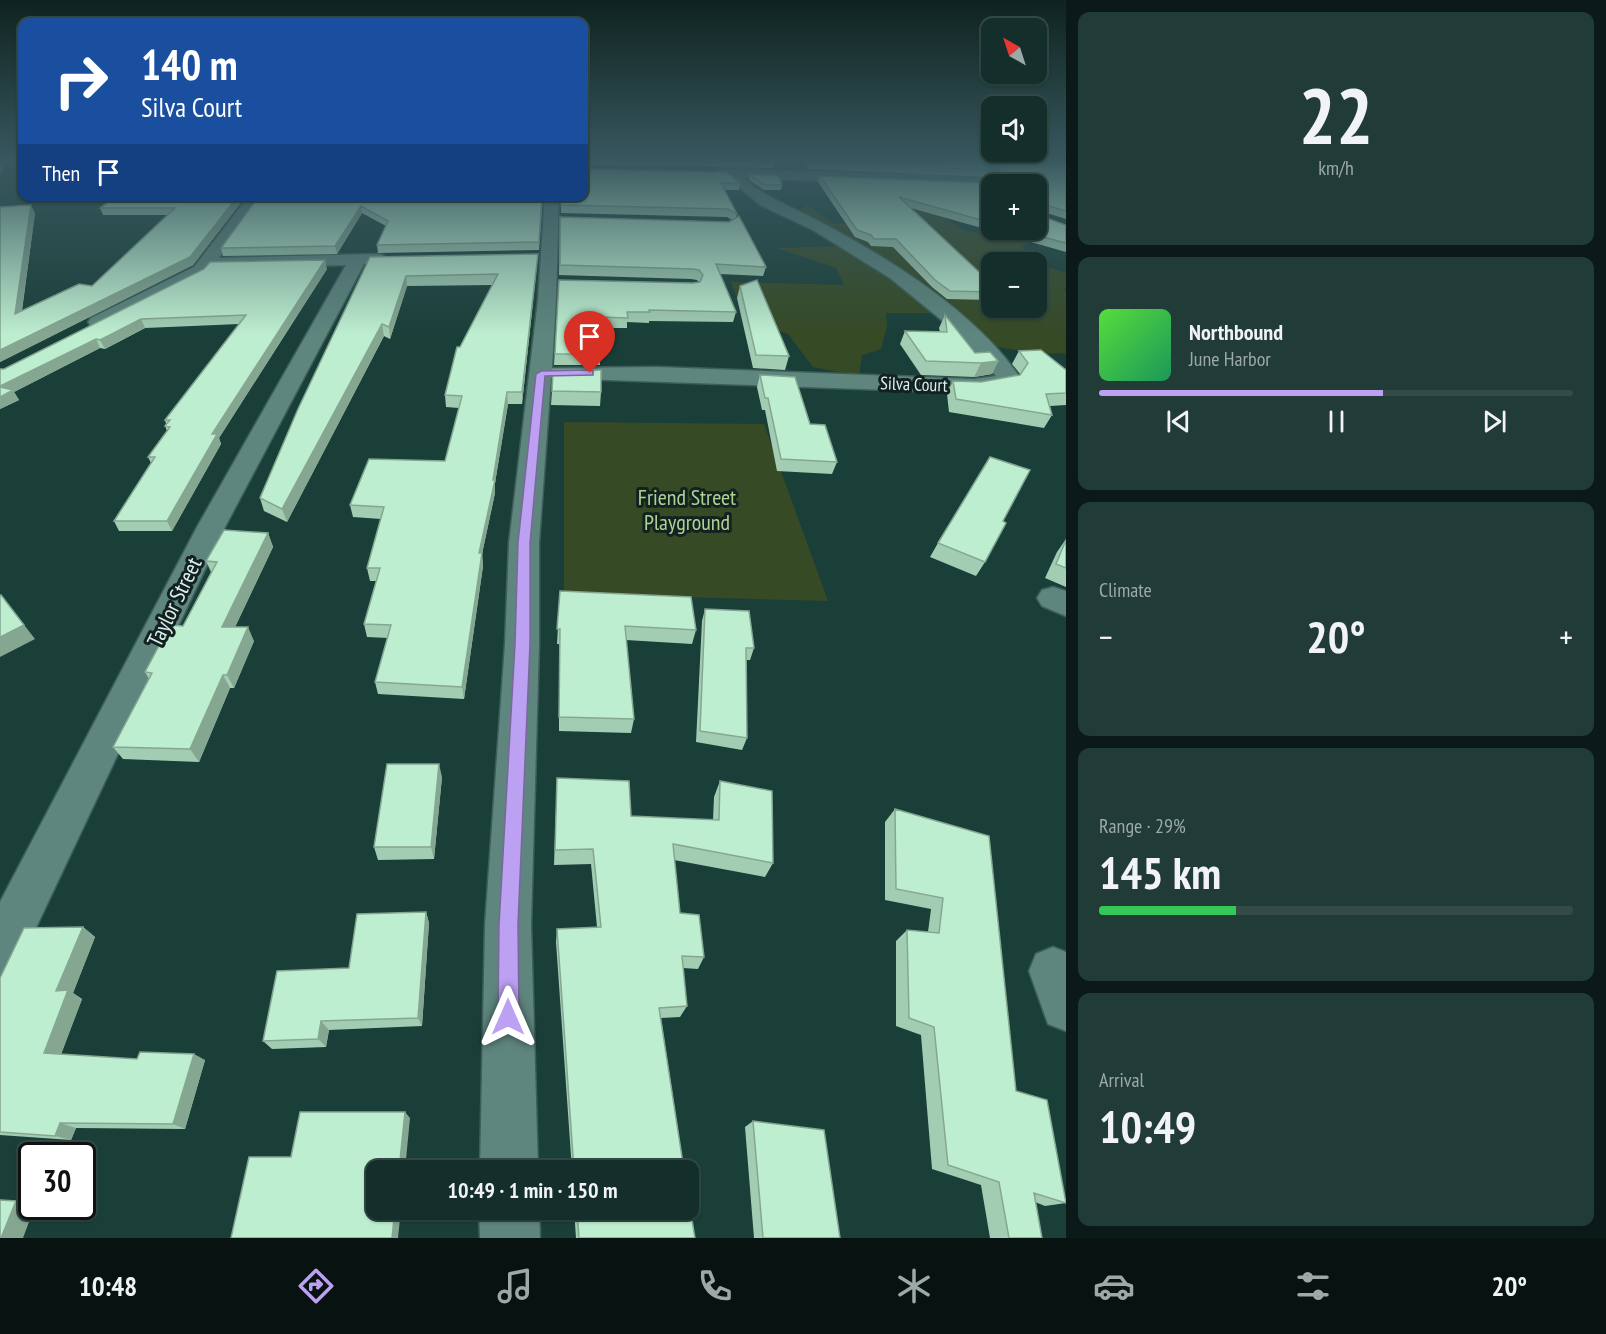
<!DOCTYPE html>
<meta charset="utf-8">
<style>
body{margin:0;font-family:"PT Sans Narrow",sans-serif;background:#213b37;color:#f1f3f6;height:100vh;display:flex;flex-direction:column;font-size:22px;white-space:nowrap}
*{box-sizing:border-box;margin:0}
p{font-size:20px;color:#9da9a9}
.icon{flex:none;width:33px;height:33px;fill:none;stroke:currentColor;stroke-width:2;stroke-linecap:round;stroke-linejoin:round}
.map{position:relative;flex:1;overflow:hidden}
.side{display:flex;flex-direction:column;gap:12px;padding:12px;background:#0b1a18;width:540px}
.side>*{flex:none}
.banner{position:absolute;left:18px;top:18px;width:570px;height:183px;border-radius:12px;box-shadow:0 2px 4px #0004,0 0 0 2px #334a47;background:#1a4fa0;color:#fff;overflow:hidden}
.needle{width:39px;rotate:321deg}
.fabs{position:absolute;left:981px;top:18px;display:grid;gap:12px}
.fabs a{display:grid;place-items:center;width:66px;height:66px;border-radius:12px;background:#142f2b;box-shadow:0 2px 4px #0004,0 0 0 2px #334a47;font-size:30px}
.speed{position:absolute;left:18px;top:1142px;display:flex;gap:12px;font-size:30px;font-weight:700;text-align:center}
.speed>*{display:grid;place-content:center;width:78px;height:78px;border-radius:50%;background:#142f2b;box-shadow:0 2px 4px #0004,0 0 0 2px #334a47;line-height:1}
.speed .limit{border:3px solid #111;border-radius:9px;background:#fff;color:#111}
.pin{position:absolute;display:grid;place-items:center;width:51px;height:51px;color:#fff;margin:-62px -26px;border-radius:50% 50% 50% 0;rotate:-45deg;box-shadow:0 0 6px #0007}
.pin .icon{rotate:45deg}
.me{position:absolute;width:66px;margin:-33px;rotate:0deg;stroke-linejoin:round;filter:drop-shadow(0 0 4px #0008)}
.turn{display:flex;align-items:center;gap:21px;height:126px;padding:0 24px;font-size:27px}
.turn .icon{width:78px;height:78px;stroke-width:2.5}
.turn b{display:block;font-size:42px;line-height:51px}
.then{display:flex;align-items:center;height:57px;padding:0 24px;background:#0003;gap:12px;font-size:22px}
.big{font-size:45px;font-weight:700;line-height:1.1}
.side .card{flex:1;display:flex;flex-direction:column;justify-content:center;gap:9px;min-width:0;padding:0 21px;border-radius:12px;background:#213b37}
.side .dial{align-items:center;gap:0}
.dial b{font-size:78px;line-height:1}
.song{display:flex;align-items:center;gap:18px}
.cover{width:72px;height:72px;border-radius:9px;background:linear-gradient(135deg,hsl(110 70% 55%),hsl(150 70% 35%))}
.played{height:6px;border-radius:3px;background:linear-gradient(90deg,#bca0f2 60%,#334a47 60%)}
.keys{display:flex;justify-content:space-around;direction:ltr}
.heat{display:flex;justify-content:space-between;align-items:center;font-size:33px;direction:ltr}
.charge{height:9px;border-radius:4px;background:linear-gradient(90deg,#34c759 29%,#334a47 0)}
.trip{position:absolute;left:366px;top:1160px;width:333px;height:60px;border-radius:12px;background:#142f2b;box-shadow:0 2px 4px #0004,0 0 0 2px #334a47;font-weight:700;line-height:60px;text-align:center}
.dock{display:flex;height:96px;justify-content:space-around;align-items:center;background:#081311;color:#9da9a9}
.dock .icon{width:42px;height:42px}
.dock .selected{color:#bca0f2}
.dock b{font-size:27px;color:#f1f3f6}
main{display:flex;flex:1;min-height:0}
.map>svg:first-child{display:block}
</style>
<main>
<div class="map">
<svg width="1066" height="1238" viewBox="0 0 1066 1238">
<rect width="100%" height="100%" fill="#1a3f39"/>
<path fill="#364a26" fill-rule="evenodd" d="M 878,202 L 935,203 L 947,220 L 964,230 L 1000,238 L 1014,232 L 1035,239 L 1022,247 L 1044,266 L 1066,273 L 1066,288 L 1063,290 L 1066,291 L 1066,353 L 1041,354 L 980,344 L 936,313 L 886,313 L 887,326 L 881,349 L 862,355 L 859,376 L 813,367 L 788,334 L 745,320 L 731,282 L 844,285 L 836,268 L 777,248 L 836,246 L 792,213 L 807,205 L 834,224 L 882,222 ZM 992,262 L 1036,262 L 1036,308 L 992,308 Z
M 564,422 L 764,424 L 828,601 L 564,594 Z"/>
<g fill="none" stroke-linecap="round" stroke-linejoin="round">
<g stroke="#3d5e59" stroke-width="3">
<path id="minor" d="M 720,169 L 939,175 L 1003,180 L 1004,184 L 992,184 L 992,187 L 743,178 C 770,201 796,208 826,225 C 893,261 975,312 1019,376 L 1013,386 L 974,393 L 551,378 L 539,543 L 539,644 L 531,925 L 538,1170 L 480,1170 L 485,925 L 505,644 L 509,543 L 538,300 L 545,196 L 559,196 L 556,300 L 552,368 L 657,367 L 974,379 L 996,376 L 961,336 L 890,278 L 813,230 L 760,205 L 727,177 L 715,176 L 713,173 Z
M 249,196 L 264,196 L 219,258 L 377,254 L 383,255 L 386,259 L 383,263 L 364,264 L 225,527 L 17,968 L 0,975 L 0,902 L 197,527 L 346,265 L 211,268 L 206,275 L 105,326 L 91,326 L 88,322 L 91,318 L 194,267 Z
M 1053,587 L 1066,591 L 1066,616 L 1042,606 L 1037,598 L 1042,590 Z
M 1053,947 L 1066,952 L 1066,1031 L 1048,1024 L 1029,971 L 1036,954 Z
M 479,1209 L 539,1209 L 540,1238 L 480,1238 Z"/>
</g>
<g stroke="#3d5e59" stroke-width="3">
<path id="major" d="M 981,162 L 993,162 L 1005,184 L 992,185 Z"/>
</g>
<use href="#minor" fill="#5e857e" fill-rule="evenodd"/>
<use href="#major" fill="#4e9296" fill-rule="evenodd"/>
</g>
<path fill="#a3cdb3" fill-rule="evenodd" d="M 584,162 L 775,162 L 774,168 L 584,164 Z
M 804,162 L 984,162 L 988,170 L 986,177 L 809,169 Z
M 994,162 L 1066,162 L 1066,219 L 1037,210 L 1038,215 L 1066,225 L 1066,252 L 911,208 L 992,284 L 992,297 L 990,300 L 947,299 L 932,287 L 893,247 L 871,246 L 868,242 L 855,237 L 818,182 L 820,176 L 995,183 L 1005,180 ZM 992,184 L 1036,230 L 992,230 Z
M 584,169 L 740,183 L 739,190 L 724,190 L 737,214 L 736,217 L 766,267 L 763,276 L 720,274 L 736,312 L 733,322 L 649,321 L 649,323 L 627,322 L 627,328 L 600,328 L 600,365 L 554,365 L 559,280 L 693,283 L 699,282 L 697,280 L 691,279 L 559,275 L 560,217 L 729,222 L 732,220 L 727,217 L 561,213 L 561,196 Z
M 750,174 L 782,185 L 781,190 L 764,190 L 749,180 Z
M 246,196 L 193,265 L 0,362 L 0,207 L 35,213 L 22,311 L 92,286 L 167,215 L 103,215 L 100,208 Z
M 259,196 L 543,196 L 539,250 L 378,253 L 377,245 L 386,226 L 362,213 L 337,254 L 223,256 L 221,248 Z
M 370,257 L 537,264 L 522,404 L 508,404 L 495,483 L 495,493 L 482,554 L 483,566 L 464,699 L 378,694 L 375,682 L 388,638 L 367,637 L 364,624 L 377,581 L 370,581 L 367,568 L 381,519 L 353,517 L 350,505 L 445,461 L 459,408 L 446,407 L 445,395 L 460,347 L 492,285 L 407,286 L 390,339 L 384,336 L 287,522 L 264,511 L 260,498 Z
M 204,269 L 327,269 L 219,438 L 221,444 L 172,531 L 119,531 L 114,521 L 151,463 L 148,457 L 167,431 L 165,426 L 166,424 L 165,420 L 239,324 L 145,328 L 105,349 L 100,348 L 14,392 L 19,400 L 0,409 L 4,369 Z
M 740,286 L 789,356 L 785,370 L 753,368 L 737,298 Z
M 945,315 L 975,353 L 998,361 L 992,374 L 974,377 L 921,375 L 900,344 L 905,331 L 940,332 L 939,328 Z
M 1019,351 L 1066,370 L 1066,405 L 1050,406 L 1052,415 L 1044,428 L 949,412 L 947,394 L 953,381 L 981,382 L 1021,375 L 1012,364 Z
M 760,375 L 810,424 L 837,462 L 832,474 L 777,471 L 765,410 L 762,410 L 757,387 Z
M 552,391 L 601,392 L 600,406 L 551,405 Z
M 1003,521 L 985,562 L 976,576 L 930,557 L 938,543 Z
M 268,533 L 273,547 L 235,627 L 254,641 L 234,688 L 230,688 L 199,762 L 123,759 L 113,747 L 149,679 L 145,672 L 183,626 L 211,572 L 206,561 Z
M 1066,539 L 1066,587 L 1045,578 L 1057,552 Z
M 560,591 L 696,630 L 692,644 L 626,640 L 634,719 L 631,733 L 559,731 L 559,644 L 557,644 Z
M 705,609 L 754,648 L 750,660 L 746,660 L 747,738 L 742,750 L 696,742 L 702,621 Z
M 442,777 L 434,859 L 378,860 L 374,847 Z
M 557,778 L 631,816 L 713,820 L 714,797 L 720,781 L 773,863 L 765,877 L 674,860 L 680,913 L 704,957 L 698,969 L 683,968 L 687,1006 L 680,1017 L 661,1018 L 684,1170 L 572,1170 L 556,942 L 557,929 L 597,927 L 591,864 L 554,865 Z
M 895,809 L 989,836 L 1016,1091 L 1066,1203 L 1045,1206 L 1035,1202 L 1042,1238 L 990,1238 L 981,1185 L 932,1169 L 921,1035 L 896,1026 L 896,941 L 907,930 L 928,932 L 931,909 L 885,900 L 885,822 Z
M 426,912 L 429,923 L 422,1026 L 329,1030 L 326,1047 L 272,1049 L 263,1041 L 349,968 Z
M 83,927 L 95,937 L 73,993 L 82,999 L 61,1054 L 137,1059 L 205,1060 L 185,1129 L 76,1128 L 71,1140 L 0,1135 L 0,978 Z
M 753,1121 L 840,1238 L 754,1238 L 745,1127 Z
M 574,1209 L 688,1209 L 695,1238 L 576,1238 Z"/>
<path fill="#85a792" d="M 0,162 L 5,162 L 0,176 Z
M 238,196 L 246,196 L 193,265 L 0,362 L 0,350 Z
M 31,205 L 35,213 L 20,323 L 15,314 Z
M 361,206 L 362,213 L 337,254 L 335,246 Z
M 538,254 L 537,264 L 522,404 L 522,392 Z
M 325,260 L 327,269 L 219,438 L 221,444 L 172,531 L 167,521 L 212,434 Z
M 406,276 L 407,286 L 390,339 L 389,327 Z
M 141,319 L 145,328 L 105,349 L 100,340 Z
M 382,324 L 384,336 L 287,522 L 282,509 Z
M 96,339 L 100,348 L 14,392 L 19,400 L 0,409 L 0,386 Z
M 998,361 L 992,374 L 974,377 L 981,363 Z
M 507,392 L 508,404 L 495,483 L 495,493 L 482,554 L 483,566 L 464,699 L 462,687 L 479,553 L 493,480 Z
M 268,533 L 273,547 L 229,640 L 222,627 Z
M 1,595 L 35,639 L 0,657 L 0,637 Z
M 248,627 L 254,641 L 234,688 L 227,675 Z
M 223,675 L 230,688 L 199,762 L 190,749 Z
M 439,764 L 442,777 L 434,859 L 431,847 Z
M 426,912 L 429,923 L 422,1026 L 418,1018 Z
M 83,927 L 95,937 L 73,993 L 82,999 L 59,1060 L 44,1053 L 56,991 Z
M 321,1021 L 329,1030 L 326,1047 L 318,1039 Z
M 194,1054 L 205,1060 L 185,1129 L 173,1124 Z
M 405,1112 L 410,1118 L 405,1170 L 399,1170 Z
M 60,1123 L 76,1128 L 71,1140 L 55,1136 Z
M 16,1201 L 32,1203 L 32,1206 L 35,1206 L 23,1238 L 1,1238 Z
M 395,1209 L 401,1209 L 398,1238 L 392,1238 Z"/>
<path fill="#beeed0" stroke="#85a792" stroke-width="1.5" d="M 810,162 L 984,162 L 988,170 Z
M 1001,162 L 1066,162 L 1066,211 L 1040,203 L 1037,205 L 1038,215 L 1066,225 L 1066,243 L 1016,230 L 1036,230 L 1036,184 L 992,184 L 992,223 L 899,197 L 992,284 L 992,292 L 950,291 L 935,280 L 896,239 L 874,239 L 871,235 L 857,230 L 820,176 L 995,183 L 1008,180 L 1010,176 Z
M 584,166 L 584,169 L 727,172 L 740,183 L 721,183 L 737,214 L 728,209 L 561,205 L 561,196 L 584,196 Z
M 750,174 L 779,176 L 782,185 L 765,185 Z
M 116,196 L 238,196 L 190,257 L 0,350 L 0,207 L 31,205 L 15,314 L 79,284 L 92,286 L 175,208 L 100,208 Z
M 259,196 L 542,196 L 539,242 L 377,245 L 388,221 L 361,206 L 335,246 L 221,248 Z
M 739,216 L 766,267 L 716,264 L 736,312 L 649,310 L 650,312 L 627,312 L 628,318 L 600,317 L 601,354 L 555,354 L 559,280 L 693,283 L 700,282 L 703,275 L 699,270 L 693,269 L 560,265 L 560,217 L 729,222 Z
M 538,254 L 522,392 L 507,392 L 493,480 L 495,480 L 479,553 L 482,553 L 462,687 L 375,682 L 391,625 L 364,624 L 380,568 L 367,568 L 384,507 L 350,505 L 369,459 L 445,461 L 462,396 L 445,395 L 457,347 L 460,347 L 498,274 L 406,276 L 389,327 L 382,324 L 282,509 L 260,498 L 298,409 L 370,257 Z
M 325,260 L 212,434 L 217,434 L 167,521 L 114,521 L 155,457 L 148,457 L 170,427 L 165,426 L 170,420 L 165,420 L 246,315 L 141,319 L 100,340 L 96,339 L 0,386 L 0,369 L 4,369 L 204,269 L 210,262 Z
M 757,280 L 789,356 L 756,355 L 740,286 Z
M 945,315 L 975,353 L 990,352 L 998,361 L 981,363 L 926,361 L 905,331 L 947,332 Z
M 1041,350 L 1066,370 L 1066,393 L 1046,394 L 1052,415 L 956,399 L 953,381 L 981,382 L 1020,375 L 1028,363 L 1019,351 Z
M 553,370 L 601,370 L 601,392 L 552,391 Z
M 760,375 L 795,377 L 810,424 L 825,425 L 837,462 L 781,459 L 768,398 L 765,398 Z
M 0,387 L 13,390 L 0,397 Z
M 990,457 L 1030,470 L 1003,521 L 1006,523 L 985,562 L 938,543 Z
M 224,530 L 268,533 L 222,627 L 248,627 L 227,675 L 223,675 L 190,749 L 113,747 L 152,673 L 145,672 L 170,625 L 183,626 L 217,562 L 206,561 Z
M 1066,540 L 1066,568 L 1056,564 Z
M 560,591 L 691,597 L 696,630 L 625,626 L 634,719 L 559,717 L 560,629 L 557,629 Z
M 1,595 L 24,625 L 0,637 L 0,596 Z
M 705,609 L 749,611 L 754,648 L 746,648 L 747,738 L 700,731 Z
M 387,764 L 439,764 L 431,847 L 374,847 Z
M 557,778 L 629,781 L 631,816 L 719,820 L 720,781 L 772,791 L 773,863 L 673,844 L 680,913 L 699,915 L 704,957 L 682,956 L 687,1006 L 659,1008 L 684,1170 L 574,1170 L 557,929 L 601,927 L 593,849 L 555,850 Z
M 895,809 L 989,836 L 1016,1091 L 1047,1100 L 1066,1203 L 1034,1193 L 1042,1238 L 1009,1238 L 999,1182 L 948,1165 L 934,1027 L 909,1018 L 907,930 L 939,933 L 943,898 L 896,889 Z
M 426,912 L 418,1018 L 321,1021 L 318,1039 L 263,1041 L 277,971 L 349,968 L 357,914 Z
M 83,927 L 56,991 L 68,990 L 44,1053 L 137,1059 L 140,1052 L 194,1054 L 173,1124 L 60,1123 L 55,1136 L 0,1132 L 0,978 L 24,928 Z
M 300,1112 L 405,1112 L 399,1170 L 376,1170 L 376,1209 L 395,1209 L 392,1238 L 231,1238 L 249,1157 L 291,1157 Z
M 753,1121 L 824,1130 L 840,1238 L 763,1238 Z
M 688,1196 L 695,1238 L 579,1238 L 577,1209 L 688,1209 Z
M 0,1200 L 16,1201 L 1,1238 L 0,1238 Z"/>
<linearGradient id="sky" x2="0" y2="1"><stop stop-color="#0e231f"/><stop offset="0.48" stop-color="#38585f"/><stop offset="1" stop-color="#38585f" stop-opacity="0"/></linearGradient>
<rect width="1066" height="335" fill="url(#sky)"/>
<path fill="#bca0f2" stroke="#7a689d" stroke-width="1.5" d="M 590,370 L 593,371 L 593,375 L 545,376 L 530,543 L 530,644 L 518,925 L 519,1017 L 515,1024 L 508,1027 L 501,1024 L 498,1017 L 499,925 L 515,644 L 518,543 L 536,374 L 541,371 Z"/>
<g text-anchor="middle" dominant-baseline="central" stroke-width="6" stroke-linejoin="round" paint-order="stroke">
<g font-size="18" fill="#dbefeb" stroke="#132220">
<text transform="translate(914 384) rotate(2)">Silva Court</text>
</g>
<g font-size="22" fill="#aed393" stroke="#132220">
<text x="687" y="497">Friend Street<tspan x="687" dy="25">Playground</tspan></text>
</g>
<g font-size="22" fill="#dbefeb" stroke="#132220">
<text transform="translate(174 602) rotate(-64)">Taylor Street</text>
</g>
</g>
</svg>
<div class="fabs">
<a><svg class="needle" viewBox="-14 -14 28 28"><path d="M0-13l5 13h-10z" fill="#e53935"/><path d="M0 13l5-13h-10z" fill="#9da9a9"/></svg></a>
<a><svg class="icon" aria-label="sound" viewBox="0 0 24 24"><path d="M4 9h4l5-4v14l-5-4H4zM17 9q2 3 0 6"/></svg></a>
<a>+</a>
<a>−</a>
</div>
<div class="speed"><div class="limit">30</div></div>
<div class="pin" style="left:590px;top:373px;background:#d93025"><svg class="icon" aria-label="arrive" viewBox="0 0 24 24"><path d="M6 21V4h12l-3 4 3 4H6"/></svg></div>
<svg class="me" style="left:508px;top:1017px" viewBox="-20 -20 40 40"><path d="M0-17L14 15 0 8-14 15z" fill="#bca0f2" stroke="#fff" stroke-width="4"/></svg>
<div class="trip">10:49 · 1 min · 150 m</div>
<div class="banner">
<div class="turn"><svg class="icon" aria-label="right" viewBox="0 0 24 24"><path d="M7 20v-9h11M14 6l5 5-5 5"/></svg><div><b>140 m</b>Silva Court</div></div>
<div class="then">Then<svg class="icon" aria-label="arrive" viewBox="0 0 24 24"><path d="M6 21V4h12l-3 4 3 4H6"/></svg></div>
</div>
</div>
<section class="side">
<div class="card dial"><b>22</b><p>km/h</p></div>
<div class="card">
<div class="song"><i class="cover"></i><div><b>Northbound</b><p>June Harbor</p></div></div>
<div class="played"></div>
<div class="keys"><svg class="icon" aria-label="previous" viewBox="0 0 24 24"><path d="M18 5L8 12l10 7zM5 5v14"/></svg><svg class="icon" aria-label="pause" viewBox="0 0 24 24"><path d="M8 5v14M16 5v14"/></svg><svg class="icon" aria-label="next" viewBox="0 0 24 24"><path d="M6 5l10 7-10 7zM19 5v14"/></svg></div>
</div>
<div class="card"><p>Climate</p>
<div class="heat"><a>−</a><b class="big">20°</b><a>+</a></div>
</div>
<div class="card"><p>Range · 29%</p><b class="big">145 km</b><div class="charge"></div></div>
<div class="card"><p>Arrival</p><b class="big">10:49</b></div>
</section>
</main>
<nav class="dock">
<b>10:48</b>
<svg class="icon selected" aria-label="directions" viewBox="0 0 24 24"><path d="M12 3l9 9-9 9-9-9zM9 14v-3h6M13 9l2 2-2 2"/></svg>
<svg class="icon" aria-label="music" viewBox="0 0 24 24"><path d="M9 18V5l10-2v13"/><circle cx="6" cy="18" r="3"/><circle cx="16" cy="16" r="3"/></svg>
<svg class="icon" aria-label="phone" viewBox="0 0 24 24"><path d="M5 4h4l2 5-3 2q2 4 5 5l2-3 5 2v4C11 20 4 13 5 4z"/></svg>
<svg class="icon" aria-label="climate" viewBox="0 0 24 24"><path d="M12 3v18M4 7l16 10M4 17L20 7"/></svg>
<svg class="icon" aria-label="car" viewBox="0 0 24 24"><path d="M5 17H2v-5l4-1 3-4h7l3 4 3 1v5h-3M9 17h6M6 11h13"/><circle cx="7" cy="17" r="2"/><circle cx="17" cy="17" r="2"/></svg>
<svg class="icon" aria-label="filters" viewBox="0 0 24 24"><path d="M4 7h16M4 17h16"/><circle cx="9" cy="7" r="2"/><circle cx="15" cy="17" r="2"/></svg>
<b>20°</b>
</nav>
